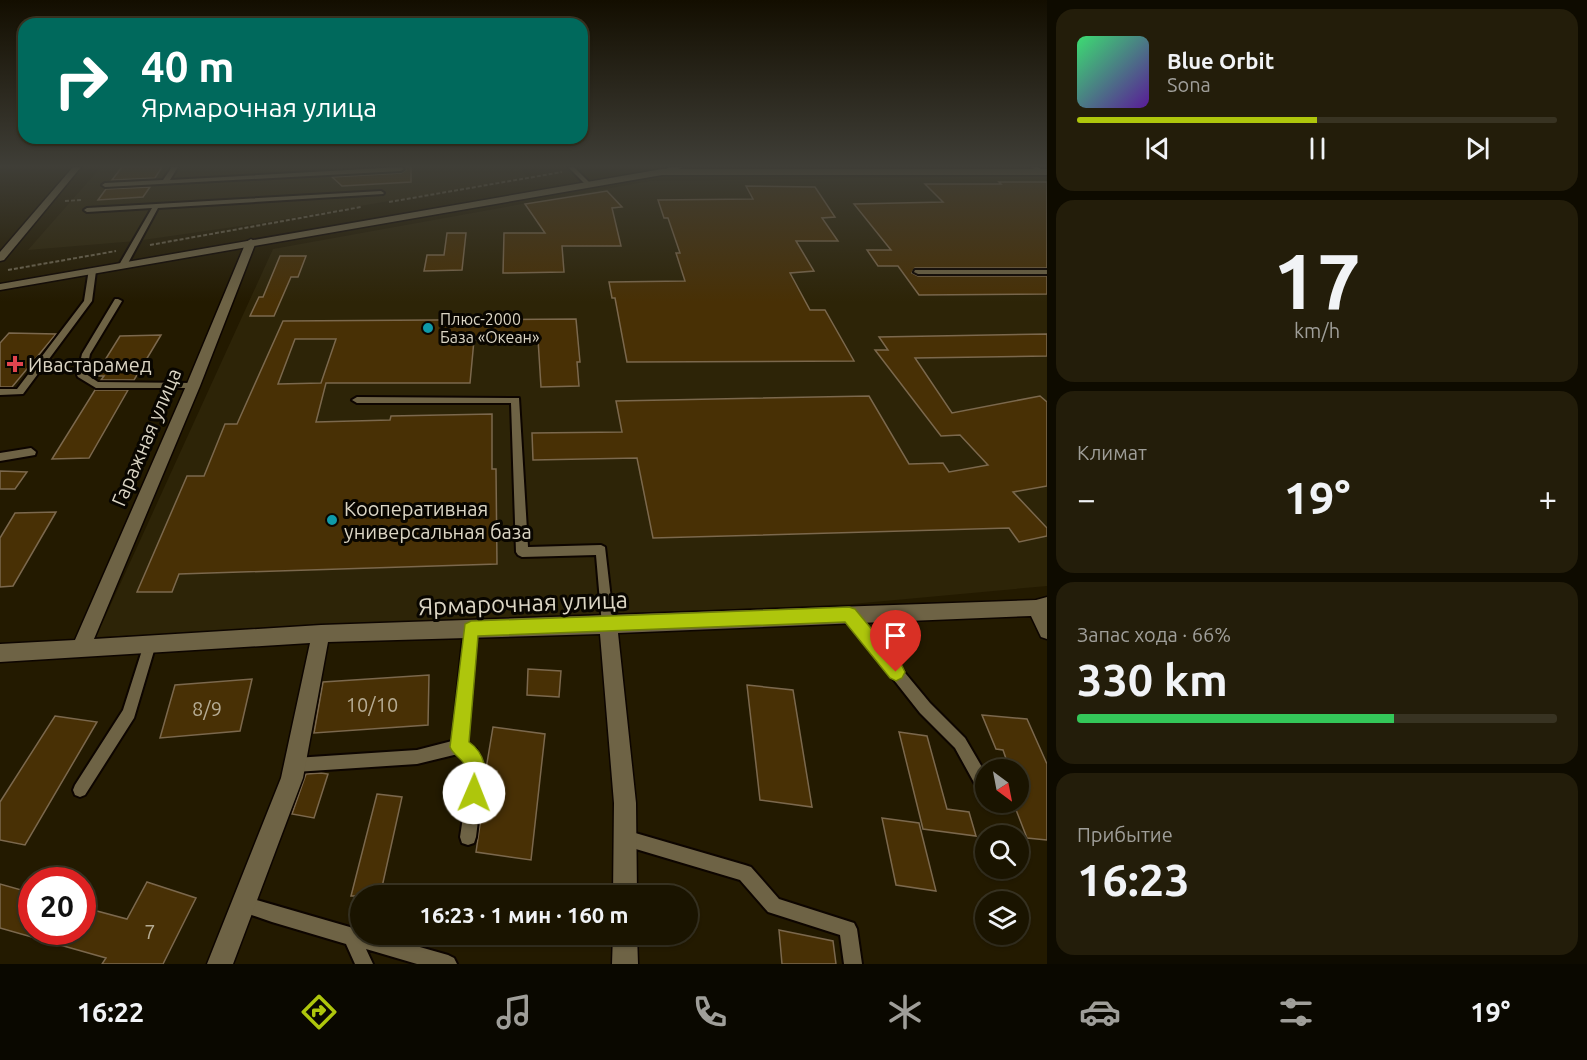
<!DOCTYPE html>
<html lang="ru">
<meta charset="utf-8">
<style>
body{margin:0;font-family:Ubuntu,sans-serif;background:#231d0a;color:#f1f3f6;height:100vh;display:flex;flex-direction:column;font-size:22px;white-space:nowrap}
*{box-sizing:border-box;margin:0}
p{font-size:20px;color:#9f9e99}
.icon{flex:none;width:33px;height:33px;fill:none;stroke:currentColor;stroke-width:2;stroke-linecap:round;stroke-linejoin:round}
.map{position:relative;flex:1;overflow:hidden}
.sheet{display:flex;flex-direction:column;gap:9px;padding:9px;background:#0e0b00;width:540px}
.sheet>*{flex:none}
.banner{position:absolute;left:18px;top:18px;width:570px;height:126px;border-radius:18px;box-shadow:0 2px 4px #0004,0 0 0 2px #383322;background:#00695c;color:#fff;overflow:hidden}
.needle{width:39px;rotate:148deg}
.tools{position:absolute;left:975px;top:759px;display:grid;gap:12px}
.tools a{display:grid;place-items:center;width:54px;height:54px;border-radius:50%;background:#1a1400;box-shadow:0 2px 4px #0004,0 0 0 2px #383322;font-size:30px}
.speed{position:absolute;left:18px;top:867px;display:flex;gap:12px;font-size:30px;font-weight:700;text-align:center}
.speed>*{display:grid;place-content:center;width:78px;height:78px;border-radius:50%;background:#1a1400;box-shadow:0 2px 4px #0004,0 0 0 2px #383322;line-height:1}
.speed .limit{border:9px solid #d22;background:#fff;color:#111}
.pin{position:absolute;display:grid;place-items:center;width:51px;height:51px;color:#fff;margin:-62px -26px;border-radius:50% 50% 50% 0;rotate:-45deg;box-shadow:0 0 6px #0007}
.pin .icon{rotate:45deg}
.me{position:absolute;width:66px;margin:-33px;rotate:1deg;stroke-linejoin:round;filter:drop-shadow(0 0 4px #0008)}
.turn{display:flex;align-items:center;gap:21px;height:126px;padding:0 24px;font-size:27px}
.turn .icon{width:78px;height:78px;stroke-width:2.5}
.turn b{display:block;font-size:42px;line-height:51px}
.big{font-size:45px;font-weight:700;line-height:1.1}
.sheet .card{flex:1;display:flex;flex-direction:column;justify-content:center;gap:9px;min-width:0;padding:0 21px;border-radius:18px;background:#231d0a}
.sheet .dial{align-items:center;gap:0}
.dial b{font-size:78px;line-height:1}
.song{display:flex;align-items:center;gap:18px}
.cover{width:72px;height:72px;border-radius:9px;background:linear-gradient(135deg,hsl(140 70% 55%),hsl(270 70% 35%))}
.played{height:6px;border-radius:3px;background:linear-gradient(90deg,#aec60c 50%,#383322 50%)}
.keys{display:flex;justify-content:space-around;direction:ltr}
.heat{display:flex;justify-content:space-between;align-items:center;font-size:33px;direction:ltr}
.charge{height:9px;border-radius:4px;background:linear-gradient(90deg,#34c759 66%,#383322 0)}
.trip{position:absolute;left:350px;top:885px;width:348px;height:60px;border-radius:30px;background:#1a1400;box-shadow:0 2px 4px #0004,0 0 0 2px #383322;font-weight:700;line-height:60px;text-align:center}
.dock{display:flex;height:96px;justify-content:space-around;align-items:center;background:#0a0800;color:#9f9e99}
.dock .icon{width:42px;height:42px}
.dock .current{color:#aec60c}
.dock b{font-size:27px;color:#f1f3f6}
main{display:flex;flex:1;min-height:0}
.map>svg:first-child{display:block}
</style>
<main>
<div class="map">
<svg width="1047" height="964" viewBox="0 0 1047 964">
<rect width="100%" height="100%" fill="#231a00"/>
<path fill="#2d2407" d="M 101,167 L 523,167 L 520,168 L 527,177 L 268,222 L 136,241 L 28,250 Z
M 682,167 L 1047,167 L 1047,171 L 666,171 Z
M 1047,176 L 1047,586 L 852,604 L 96,637 L 273,249 L 650,181 Z"/>
<path fill="#483005" stroke="#7b684d" stroke-width="1.5" fill-rule="evenodd" d="M 122,167 L 162,167 L 155,178 L 112,180 Z
M 405,167 L 411,167 L 411,182 L 342,186 L 332,177 L 401,173 L 406,170 Z
M 999,182 L 1047,182 L 1047,268 L 915,268 L 912,273 L 918,276 L 1047,276 L 1047,294 L 919,295 L 898,266 L 878,266 L 867,250 L 891,250 L 854,204 L 943,202 L 925,184 L 1001,184 Z
M 746,186 L 815,187 L 835,217 L 822,218 L 838,241 L 796,241 L 814,271 L 790,273 L 810,310 L 825,310 L 854,361 L 627,362 L 615,298 L 612,298 L 609,282 L 685,281 L 676,253 L 680,253 L 668,218 L 664,218 L 658,200 L 753,199 Z
M 150,187 L 143,197 L 98,200 L 106,189 Z
M 607,191 L 622,207 L 612,208 L 621,246 L 562,246 L 564,272 L 503,273 L 504,233 L 545,233 L 525,204 Z
M 447,233 L 466,233 L 462,270 L 424,271 L 427,255 L 444,255 Z
M 280,256 L 306,256 L 298,277 L 291,277 L 274,316 L 250,316 L 259,297 L 263,297 Z
M 576,319 L 580,362 L 577,362 L 579,386 L 541,387 L 538,339 L 474,340 L 470,383 L 326,383 L 316,422 L 390,420 L 391,416 L 492,414 L 492,469 L 496,469 L 497,564 L 179,574 L 172,592 L 137,592 L 187,476 L 204,476 L 225,424 L 237,424 L 283,321 ZM 295,339 L 336,339 L 321,383 L 278,384 Z
M 9,333 L 56,334 L 12,387 L 0,387 L 0,343 Z
M 1047,334 L 1047,356 L 915,358 L 952,413 L 1040,396 L 1047,402 L 1047,486 L 1013,492 L 1047,528 L 1047,536 L 1019,542 L 1009,528 L 653,538 L 637,458 L 533,460 L 532,433 L 622,432 L 616,401 L 869,396 L 909,464 L 943,463 L 949,472 L 988,465 L 960,435 L 941,436 L 875,350 L 888,350 L 879,337 Z
M 161,335 L 134,380 L 101,380 L 104,376 L 95,376 L 120,336 Z
M 95,390 L 128,390 L 89,458 L 52,459 Z
M 0,471 L 27,472 L 15,489 L 0,489 Z
M 56,512 L 13,586 L 0,587 L 0,538 L 15,513 Z
M 528,669 L 561,671 L 559,697 L 527,695 Z
M 429,675 L 428,725 L 314,733 L 323,682 Z
M 252,679 L 240,731 L 160,738 L 175,685 Z
M 747,685 L 793,690 L 812,807 L 760,800 Z
M 982,715 L 1027,719 L 1047,764 L 1047,840 L 1027,838 L 1013,802 L 1018,802 L 1018,770 L 1010,770 L 1003,750 L 996,749 Z
M 55,716 L 97,722 L 25,845 L 0,840 L 0,802 Z
M 493,727 L 545,734 L 531,860 L 476,852 L 483,804 L 491,805 L 497,771 L 486,769 Z
M 899,732 L 927,736 L 947,809 L 969,812 L 976,836 L 923,829 Z
M 321,773 L 328,774 L 314,818 L 292,814 L 306,774 Z
M 377,794 L 402,797 L 380,896 L 351,896 Z
M 882,818 L 919,823 L 936,891 L 896,885 Z
M 147,882 L 196,898 L 163,964 L 102,964 L 106,958 L 0,928 L 0,884 L 32,893 L 32,932 L 82,932 L 82,907 L 127,919 Z
M 779,930 L 833,941 L 836,964 L 782,964 Z"/>
<g fill="none" stroke-linecap="round" stroke-linejoin="round">
<g stroke="#0d0500" stroke-width="4">
<path id="service" d="M 172,167 L 178,167 L 170,180 L 401,167 L 404,169 L 401,171 L 105,187 L 102,185 L 105,183 L 163,180 Z
M 568,167 L 574,167 L 589,182 L 589,184 L 585,184 Z
M 1031,167 L 1038,167 L 1046,172 L 1041,173 Z
M 381,191 L 384,193 L 383,194 L 158,208 L 127,265 L 123,267 L 119,265 L 152,208 L 87,212 L 84,210 L 87,208 Z
M 89,269 L 96,271 L 92,301 L 23,394 L 0,395 L 0,389 L 17,389 L 84,301 Z
M 915,270 L 1047,270 L 1047,274 L 918,274 L 914,272 Z
M 115,299 L 118,299 L 122,301 L 90,354 L 86,374 L 98,382 L 193,383 L 196,384 L 198,386 L 196,388 L 96,388 L 78,377 L 77,375 L 82,354 Z
M 357,397 L 519,398 L 528,547 L 601,545 L 605,547 L 614,625 L 612,629 L 608,631 L 604,629 L 602,625 L 596,555 L 522,557 L 518,555 L 516,552 L 511,403 L 357,403 L 352,400 Z
M 31,448 L 36,452 L 35,455 L 0,461 L 0,453 Z
M 849,608 L 853,610 L 930,703 L 965,738 L 986,774 L 986,797 L 981,795 L 955,748 L 920,713 L 845,618 L 843,614 L 845,610 Z
M 470,623 L 474,625 L 476,629 L 466,743 L 476,749 L 484,771 L 476,837 L 474,843 L 468,845 L 462,843 L 460,837 L 470,771 L 465,759 L 458,754 L 417,764 L 295,772 L 290,770 L 288,765 L 290,760 L 295,758 L 417,750 L 452,741 L 464,629 L 466,625 Z
M 150,638 L 155,640 L 156,644 L 134,718 L 85,795 L 80,797 L 75,795 L 73,790 L 75,785 L 123,710 L 144,644 L 145,640 Z
M 625,830 L 745,865 L 751,867 L 779,899 L 854,923 L 857,929 L 862,964 L 844,964 L 840,935 L 768,912 L 740,880 L 619,844 L 617,838 L 619,832 Z
M 243,896 L 360,930 L 360,934 L 374,934 L 448,955 L 454,958 L 457,964 L 417,964 L 366,949 L 373,964 L 355,964 L 346,944 L 272,922 L 237,910 L 235,904 L 237,898 Z"/>
</g>
<g stroke="#0d0500" stroke-width="3">
<path id="minor" d="M 671,167 L 684,167 L 662,175 L 658,172 Z
M 251,239 L 256,242 L 200,386 L 94,639 L 321,625 L 1036,600 L 1047,597 L 1047,639 L 1041,637 L 1031,616 L 618,633 L 636,803 L 637,896 L 613,896 L 614,803 L 600,634 L 328,642 L 303,778 L 233,964 L 207,964 L 281,778 L 310,643 L 0,662 L 0,644 L 75,640 L 186,386 L 246,242 Z
M 613,934 L 637,934 L 638,964 L 612,964 Z"/>
</g>
<g stroke="#0d0500" stroke-width="3">
<path id="tertiary" d="M 662,169 L 1047,169 L 1047,175 L 662,175 L 0,290 L 0,284 Z"/>
</g>
<g stroke="#0d0500" stroke-width="3">
<path id="secondary" d="M 73,167 L 81,167 L 4,260 L 0,261 L 0,252 Z"/>
</g>
<path stroke="#6f6751" stroke-width="2" stroke-dasharray="4 2" stroke-linecap="butt" d="M 65,201 L 81,200
M 389,202 L 562,172
M 150,245 L 361,207
M 8,270 L 116,251"/>
<use href="#service" fill="#6e6345" fill-rule="evenodd"/>
<use href="#minor" fill="#6e6345" fill-rule="evenodd"/>
<use href="#tertiary" fill="#6e6345" fill-rule="evenodd"/>
<use href="#secondary" fill="#6e6345" fill-rule="evenodd"/>
</g>
<linearGradient id="sky" x2="0" y2="1"><stop stop-color="#130e00"/><stop offset="0.55" stop-color="#3f3e37"/><stop offset="1" stop-color="#3f3e37" stop-opacity="0"/></linearGradient>
<rect width="1047" height="302" fill="url(#sky)"/>
<path fill="#aec60c" stroke="#718108" stroke-width="1.5" d="M 849,607 L 855,609 L 902,666 L 905,672 L 902,678 L 896,681 L 890,678 L 845,622 L 478,636 L 469,742 C 488,755 489,780 481,800 L 474,803 L 467,800 C 463,789 469,781 467,770 C 465,759 454,757 450,747 L 465,624 L 471,621 Z"/>
<g fill="#0f9aa8" stroke="#090600" stroke-width="2">
<circle cx="428" cy="328" r="6"/>
<circle cx="332" cy="520" r="6"/>
</g>
<path fill="#e0444e" stroke="#090600" stroke-width="2" d="M12 355h6v6h6v6h-6v6h-6v-6h-6v-6h6z"/>
<g text-anchor="middle" dominant-baseline="central" stroke-width="6" stroke-linejoin="round" paint-order="stroke">
<g font-size="16" fill="#dbd5c4" stroke="#090600" text-anchor="start">
<text x="440" y="319">Плюс-2000<tspan x="440" dy="18">База «Океан»</tspan></text>
</g>
<g font-size="20" fill="#dbd5c4" stroke="#090600" text-anchor="start">
<text x="28" y="364">Ивастарамед</text>
<text x="344" y="508">Кооперативная<tspan x="344" dy="23">универсальная база</tspan></text>
</g>
<g font-size="20" fill="#dbd5c4" stroke="#090600">
<text transform="translate(146 437) rotate(-67)">Гаражная улица</text>
</g>
<g font-size="20" fill="#b6ac94">
<text x="372" y="704">10/10</text>
<text x="207" y="708">8/9</text>
<text x="150" y="931">7</text>
</g>
<g font-size="24" fill="#dbd5c4" stroke="#090600">
<text transform="translate(523 603) rotate(-2)">Ярмарочная улица</text>
</g>
</g>
</svg>
<div class="tools">
<a><svg class="needle" viewBox="-14 -14 28 28"><path d="M0-13l5 13h-10z" fill="#e53935"/><path d="M0 13l5-13h-10z" fill="#9f9e99"/></svg></a>
<a><svg class="icon" aria-label="search" viewBox="0 0 24 24"><circle cx="10" cy="10" r="6"/><path d="M15 15l6 6"/></svg></a>
<a><svg class="icon" aria-label="layers" viewBox="0 0 24 24"><path d="M12 4l9 5-9 5-9-5zM3 14l9 5 9-5"/></svg></a>
</div>
<div class="speed"><div class="limit">20</div></div>
<div class="pin" style="left:896px;top:672px;background:#d93025"><svg class="icon" aria-label="arrive" viewBox="0 0 24 24"><path d="M6 21V4h12l-3 4 3 4H6"/></svg></div>
<svg class="me" style="left:474px;top:793px" viewBox="-20 -20 40 40"><circle r="19" fill="#fff"/><path d="M0-13L10 11 0 6-10 11z" fill="#aec60c"/></svg>
<div class="trip">16:23 · 1 мин · 160 m</div>
<div class="banner">
<div class="turn"><svg class="icon" aria-label="right" viewBox="0 0 24 24"><path d="M7 20v-9h11M14 6l5 5-5 5"/></svg><div><b>40 m</b>Ярмарочная улица</div></div>
</div>
</div>
<section class="sheet">
<div class="card">
<div class="song"><i class="cover"></i><div><b>Blue Orbit</b><p>Sona</p></div></div>
<div class="played"></div>
<div class="keys"><svg class="icon" aria-label="previous" viewBox="0 0 24 24"><path d="M18 5L8 12l10 7zM5 5v14"/></svg><svg class="icon" aria-label="pause" viewBox="0 0 24 24"><path d="M8 5v14M16 5v14"/></svg><svg class="icon" aria-label="next" viewBox="0 0 24 24"><path d="M6 5l10 7-10 7zM19 5v14"/></svg></div>
</div>
<div class="card dial"><b>17</b><p>km/h</p></div>
<div class="card"><p>Климат</p>
<div class="heat"><a>−</a><b class="big">19°</b><a>+</a></div>
</div>
<div class="card"><p>Запас хода · 66%</p><b class="big">330 km</b><div class="charge"></div></div>
<div class="card"><p>Прибытие</p><b class="big">16:23</b></div>
</section>
</main>
<nav class="dock">
<b>16:22</b>
<svg class="icon current" aria-label="directions" viewBox="0 0 24 24"><path d="M12 3l9 9-9 9-9-9zM9 14v-3h6M13 9l2 2-2 2"/></svg>
<svg class="icon" aria-label="music" viewBox="0 0 24 24"><path d="M9 18V5l10-2v13"/><circle cx="6" cy="18" r="3"/><circle cx="16" cy="16" r="3"/></svg>
<svg class="icon" aria-label="phone" viewBox="0 0 24 24"><path d="M5 4h4l2 5-3 2q2 4 5 5l2-3 5 2v4C11 20 4 13 5 4z"/></svg>
<svg class="icon" aria-label="climate" viewBox="0 0 24 24"><path d="M12 3v18M4 7l16 10M4 17L20 7"/></svg>
<svg class="icon" aria-label="car" viewBox="0 0 24 24"><path d="M5 17H2v-5l4-1 3-4h7l3 4 3 1v5h-3M9 17h6M6 11h13"/><circle cx="7" cy="17" r="2"/><circle cx="17" cy="17" r="2"/></svg>
<svg class="icon" aria-label="filters" viewBox="0 0 24 24"><path d="M4 7h16M4 17h16"/><circle cx="9" cy="7" r="2"/><circle cx="15" cy="17" r="2"/></svg>
<b>19°</b>
</nav>
